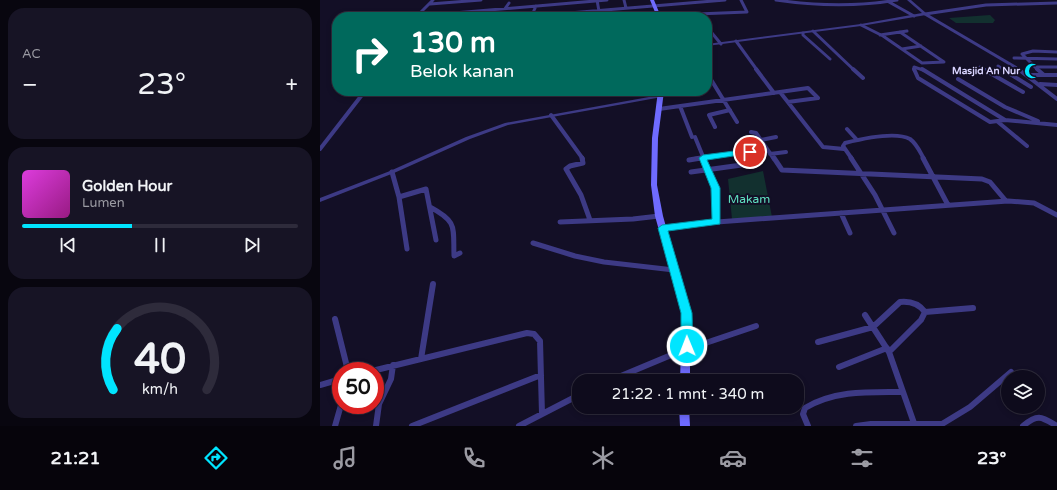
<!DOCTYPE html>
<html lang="id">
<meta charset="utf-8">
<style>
body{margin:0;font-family:"Varela Round",sans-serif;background:#171425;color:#f1f3f6;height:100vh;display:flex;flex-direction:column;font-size:15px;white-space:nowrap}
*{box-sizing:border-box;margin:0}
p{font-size:13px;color:#9b9ba3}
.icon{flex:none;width:22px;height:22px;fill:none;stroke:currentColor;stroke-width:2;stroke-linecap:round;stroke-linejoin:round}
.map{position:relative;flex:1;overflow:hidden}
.drawer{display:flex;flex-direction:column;gap:8px;padding:8px;background:#08060f;width:320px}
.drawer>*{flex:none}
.guide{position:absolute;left:12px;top:12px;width:380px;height:84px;border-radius:16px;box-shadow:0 2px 6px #0003,0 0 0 1px #2e2b3b;background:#00695c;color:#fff;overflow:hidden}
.buttons{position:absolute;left:681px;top:370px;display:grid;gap:8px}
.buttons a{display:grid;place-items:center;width:44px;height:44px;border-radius:50%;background:#0e0b1c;box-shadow:0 2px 6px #0003,0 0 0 1px #2e2b3b;font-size:20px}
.speed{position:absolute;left:12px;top:362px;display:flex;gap:8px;font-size:20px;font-weight:700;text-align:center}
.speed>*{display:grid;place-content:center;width:52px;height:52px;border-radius:50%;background:#0e0b1c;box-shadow:0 2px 6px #0003,0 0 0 1px #2e2b3b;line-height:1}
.speed .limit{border:6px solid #d22;background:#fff;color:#111}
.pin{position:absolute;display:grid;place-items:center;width:34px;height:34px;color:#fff;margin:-17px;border:2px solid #fff;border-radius:50%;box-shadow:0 1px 4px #0007}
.me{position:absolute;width:44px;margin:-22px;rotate:359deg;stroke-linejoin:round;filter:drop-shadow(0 0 3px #0008)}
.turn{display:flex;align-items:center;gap:14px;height:84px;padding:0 12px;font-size:18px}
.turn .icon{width:52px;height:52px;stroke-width:2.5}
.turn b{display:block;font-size:28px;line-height:34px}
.big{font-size:30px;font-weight:600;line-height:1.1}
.drawer .card{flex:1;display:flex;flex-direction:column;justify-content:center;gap:6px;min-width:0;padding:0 14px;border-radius:16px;background:#171425}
.drawer .dial{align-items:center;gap:0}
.dial svg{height:104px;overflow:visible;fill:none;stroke:#2e2b3b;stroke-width:7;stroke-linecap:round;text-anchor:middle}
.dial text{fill:#f1f3f6;stroke:none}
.song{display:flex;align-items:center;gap:12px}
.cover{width:48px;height:48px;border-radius:6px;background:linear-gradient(135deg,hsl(300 70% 55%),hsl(310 70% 35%))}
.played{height:4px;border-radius:2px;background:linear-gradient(90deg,#00e5ff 40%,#2e2b3b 40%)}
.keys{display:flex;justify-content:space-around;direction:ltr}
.heat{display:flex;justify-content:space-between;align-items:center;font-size:22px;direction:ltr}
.trip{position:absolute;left:252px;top:374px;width:232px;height:40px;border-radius:16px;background:#0e0b1c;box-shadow:0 2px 6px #0003,0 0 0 1px #2e2b3b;font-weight:600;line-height:40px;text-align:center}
.dock{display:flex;height:64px;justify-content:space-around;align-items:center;background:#06040b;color:#9b9ba3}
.dock .icon{width:28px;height:28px}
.dock .on{color:#00e5ff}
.dock b{font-size:18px;color:#f1f3f6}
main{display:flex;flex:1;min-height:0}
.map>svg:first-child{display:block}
</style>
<main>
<section class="drawer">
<div class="card"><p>AC</p>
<div class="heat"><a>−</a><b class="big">23°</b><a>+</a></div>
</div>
<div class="card">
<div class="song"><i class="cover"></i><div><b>Golden Hour</b><p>Lumen</p></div></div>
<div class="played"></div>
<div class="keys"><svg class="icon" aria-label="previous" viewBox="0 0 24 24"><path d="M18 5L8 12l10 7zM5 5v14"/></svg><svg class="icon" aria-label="pause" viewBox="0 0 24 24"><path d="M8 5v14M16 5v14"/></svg><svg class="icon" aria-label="next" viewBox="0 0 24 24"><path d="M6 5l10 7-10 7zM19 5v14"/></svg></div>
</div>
<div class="card dial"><svg viewBox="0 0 100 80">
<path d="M14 69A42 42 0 1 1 86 69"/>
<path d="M14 69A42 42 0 0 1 17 22" stroke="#00e5ff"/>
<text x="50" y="56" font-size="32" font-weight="700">40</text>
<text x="50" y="72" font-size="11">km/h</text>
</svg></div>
</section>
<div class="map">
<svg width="737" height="426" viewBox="0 0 737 426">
<rect width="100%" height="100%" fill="#130f26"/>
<path fill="#12302f" d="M 670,15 L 675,20 L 673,23 L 636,23 L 629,18 Z
M 443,171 L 452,217 L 412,219 L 408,179 Z"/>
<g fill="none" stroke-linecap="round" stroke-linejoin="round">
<path stroke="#3d3a85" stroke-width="3" d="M 277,0 L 280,17
M 304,0 L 306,8
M 456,0 C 497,6 536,7 577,0
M 569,2 L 594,16
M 110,4 L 161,0
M 237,14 L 405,0
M 605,14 L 700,70
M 605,14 L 666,5 L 737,3
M 97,16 L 113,0
M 98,16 L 287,0
M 179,17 L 189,3
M 211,17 L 216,6
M 339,17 L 377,14
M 378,17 L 377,14 L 427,12 L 421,0
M 541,25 L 563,36 L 602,63 L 624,62 L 580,32
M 387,27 L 401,44
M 493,31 L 534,70
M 483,33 L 483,35 L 510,59
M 560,35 L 587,31
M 416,41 L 437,70
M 582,49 L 601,46
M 694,58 L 737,59
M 678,66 L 684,70
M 660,67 L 664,70
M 715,67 L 737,67
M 594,70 L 594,67 L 603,70
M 681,70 L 684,69
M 718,70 L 702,54 L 713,51 L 737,52"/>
<path stroke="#3d3a85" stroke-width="4" d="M 436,69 L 454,93
M 533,69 L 543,78
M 594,69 L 598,78 L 670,122 L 685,120
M 602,69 L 685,120
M 663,69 L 703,92
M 682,69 L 711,87
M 698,69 L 737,99
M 717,69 L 724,75
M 669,72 L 684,69
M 387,73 L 417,122
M 709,75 L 737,75
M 638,79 L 685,107 L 718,121
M 720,84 L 737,85
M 460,92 L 503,147 L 524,149
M 360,106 L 372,137
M 339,109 L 488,88 L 498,98 L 468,102
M 231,115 L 263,159
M 685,120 L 737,125
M 678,122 L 707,146
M 395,127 L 389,115 L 410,110
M 527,129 L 537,140
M 431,132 L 436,133 L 454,159
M 375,137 L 384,159
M 441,140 L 456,137
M 0,149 L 45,91
M 450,154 L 466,152
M 374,159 L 428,151 L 432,153 L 436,159
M 532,159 L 523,146 L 525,143 C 541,139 575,131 590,139 C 597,144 600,152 604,159"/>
<path stroke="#3d3a85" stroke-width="5" d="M 262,158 L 263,163 L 250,166 L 246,169 L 261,195 L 270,220
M 384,158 L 396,188 L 397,222
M 454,158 L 462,170 L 662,179 L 670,182 L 686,201
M 531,158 L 555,195 L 574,233
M 603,158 L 628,205
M 369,160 L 381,158
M 72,172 L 79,197 L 87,249
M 371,172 L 436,163 L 435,158
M 79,197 L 106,189 L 116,240
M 110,207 C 138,222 133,227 134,256 L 140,253
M 521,213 L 530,233
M 240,222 L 313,219 L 339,216
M 342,228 L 397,222 L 688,201 L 714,203 L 737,215
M 213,243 L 255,256 L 284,262 L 354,270"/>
<path stroke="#3d3a85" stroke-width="6" d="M 605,312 L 653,308
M 545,315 L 569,352 L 595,426
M 15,319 L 28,371
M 498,342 L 553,327 L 580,302 C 590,301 599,304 605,312 L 601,320 L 569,352
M 101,359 L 113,284
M 519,367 L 567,348
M 52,371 L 207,333 L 214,334 L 220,341 L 222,414
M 289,381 L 356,353 L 436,326
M 0,385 L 21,379
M 15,426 L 21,405
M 56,426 L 59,404 L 71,379 L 73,365
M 92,426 L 221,375
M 199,426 L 259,395
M 488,426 L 483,414 L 485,408 C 515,390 549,392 583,392
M 536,426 L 551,424 L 622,424 L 650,407 L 691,372
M 703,426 C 718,413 722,417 737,426"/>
<path fill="#3d3a85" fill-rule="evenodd" d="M 587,0 L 591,0 L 606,13 L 606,15 L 541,26 L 387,46 L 387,44 L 541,24 L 602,13 Z
M 340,95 L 342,95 L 342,97 L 188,125 L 150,139 L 74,173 L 0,202 L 0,198 L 70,171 L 146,137 L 185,123 Z"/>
<path fill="#6f6bff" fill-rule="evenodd" d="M 330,0 L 334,0 L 341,17 L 337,17 Z
M 338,91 L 344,91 L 338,138 L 337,185 L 343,216 L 370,313 L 370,381 L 360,381 L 362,313 L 335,216 L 331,185 L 332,138 Z
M 359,407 L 369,407 L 370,426 L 360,426 Z"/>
</g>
<path fill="#00e5ff" stroke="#0095a6" d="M 430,149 L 433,150 L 433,153 L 387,160 L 400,188 L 400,224 L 348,231 L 372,313 L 373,346 L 371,350 L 367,352 L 362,350 L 361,346 L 361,313 L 338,228 L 342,225 L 392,219 L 391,188 L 379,158 L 383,155 Z"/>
<defs>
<g id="mosque-bare" transform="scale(1.2)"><path d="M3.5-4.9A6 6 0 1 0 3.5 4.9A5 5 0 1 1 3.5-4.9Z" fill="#00e5ff" stroke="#130f26" stroke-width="2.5" paint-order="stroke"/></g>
</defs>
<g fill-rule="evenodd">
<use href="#mosque-bare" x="712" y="71"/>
</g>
<g text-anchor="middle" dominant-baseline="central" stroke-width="4" stroke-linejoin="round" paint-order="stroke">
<g font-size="10" font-weight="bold" fill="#d9d4ff" stroke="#130f26" text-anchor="end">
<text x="700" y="71">Masjid An Nur</text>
</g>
<g font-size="12" fill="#5fe0c0" stroke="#130f26">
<text x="429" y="199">Makam</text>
</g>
</g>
</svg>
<div class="buttons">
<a><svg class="icon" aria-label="layers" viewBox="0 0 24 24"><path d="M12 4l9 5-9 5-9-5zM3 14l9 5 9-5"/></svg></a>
</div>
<div class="speed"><div class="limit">50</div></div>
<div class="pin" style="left:430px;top:152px;background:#d93025"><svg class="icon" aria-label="arrive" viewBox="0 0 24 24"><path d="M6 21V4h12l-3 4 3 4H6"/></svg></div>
<svg class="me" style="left:367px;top:346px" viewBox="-20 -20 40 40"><circle r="17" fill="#00e5ff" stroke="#fff" stroke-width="3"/><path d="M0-11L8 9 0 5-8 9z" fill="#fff"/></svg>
<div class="trip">21:22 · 1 mnt · 340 m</div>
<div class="guide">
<div class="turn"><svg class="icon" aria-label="right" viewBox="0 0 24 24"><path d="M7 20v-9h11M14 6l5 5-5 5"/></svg><div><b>130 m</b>Belok kanan</div></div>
</div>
</div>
</main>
<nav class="dock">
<b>21:21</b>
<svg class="icon on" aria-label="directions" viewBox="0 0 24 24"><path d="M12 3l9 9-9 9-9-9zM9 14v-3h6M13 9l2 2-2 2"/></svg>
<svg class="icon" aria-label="music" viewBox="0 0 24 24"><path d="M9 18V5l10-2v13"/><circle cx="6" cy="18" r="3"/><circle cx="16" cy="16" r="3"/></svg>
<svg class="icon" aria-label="phone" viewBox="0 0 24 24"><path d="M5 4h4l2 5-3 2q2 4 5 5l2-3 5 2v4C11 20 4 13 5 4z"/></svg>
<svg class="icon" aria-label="climate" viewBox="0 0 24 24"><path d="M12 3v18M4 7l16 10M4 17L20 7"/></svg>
<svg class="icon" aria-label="car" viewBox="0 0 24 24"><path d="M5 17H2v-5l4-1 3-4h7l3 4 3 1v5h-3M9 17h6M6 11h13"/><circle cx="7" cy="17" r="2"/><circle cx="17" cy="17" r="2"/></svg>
<svg class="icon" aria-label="filters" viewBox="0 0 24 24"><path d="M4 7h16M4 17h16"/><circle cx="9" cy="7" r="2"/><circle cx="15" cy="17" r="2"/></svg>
<b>23°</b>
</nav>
